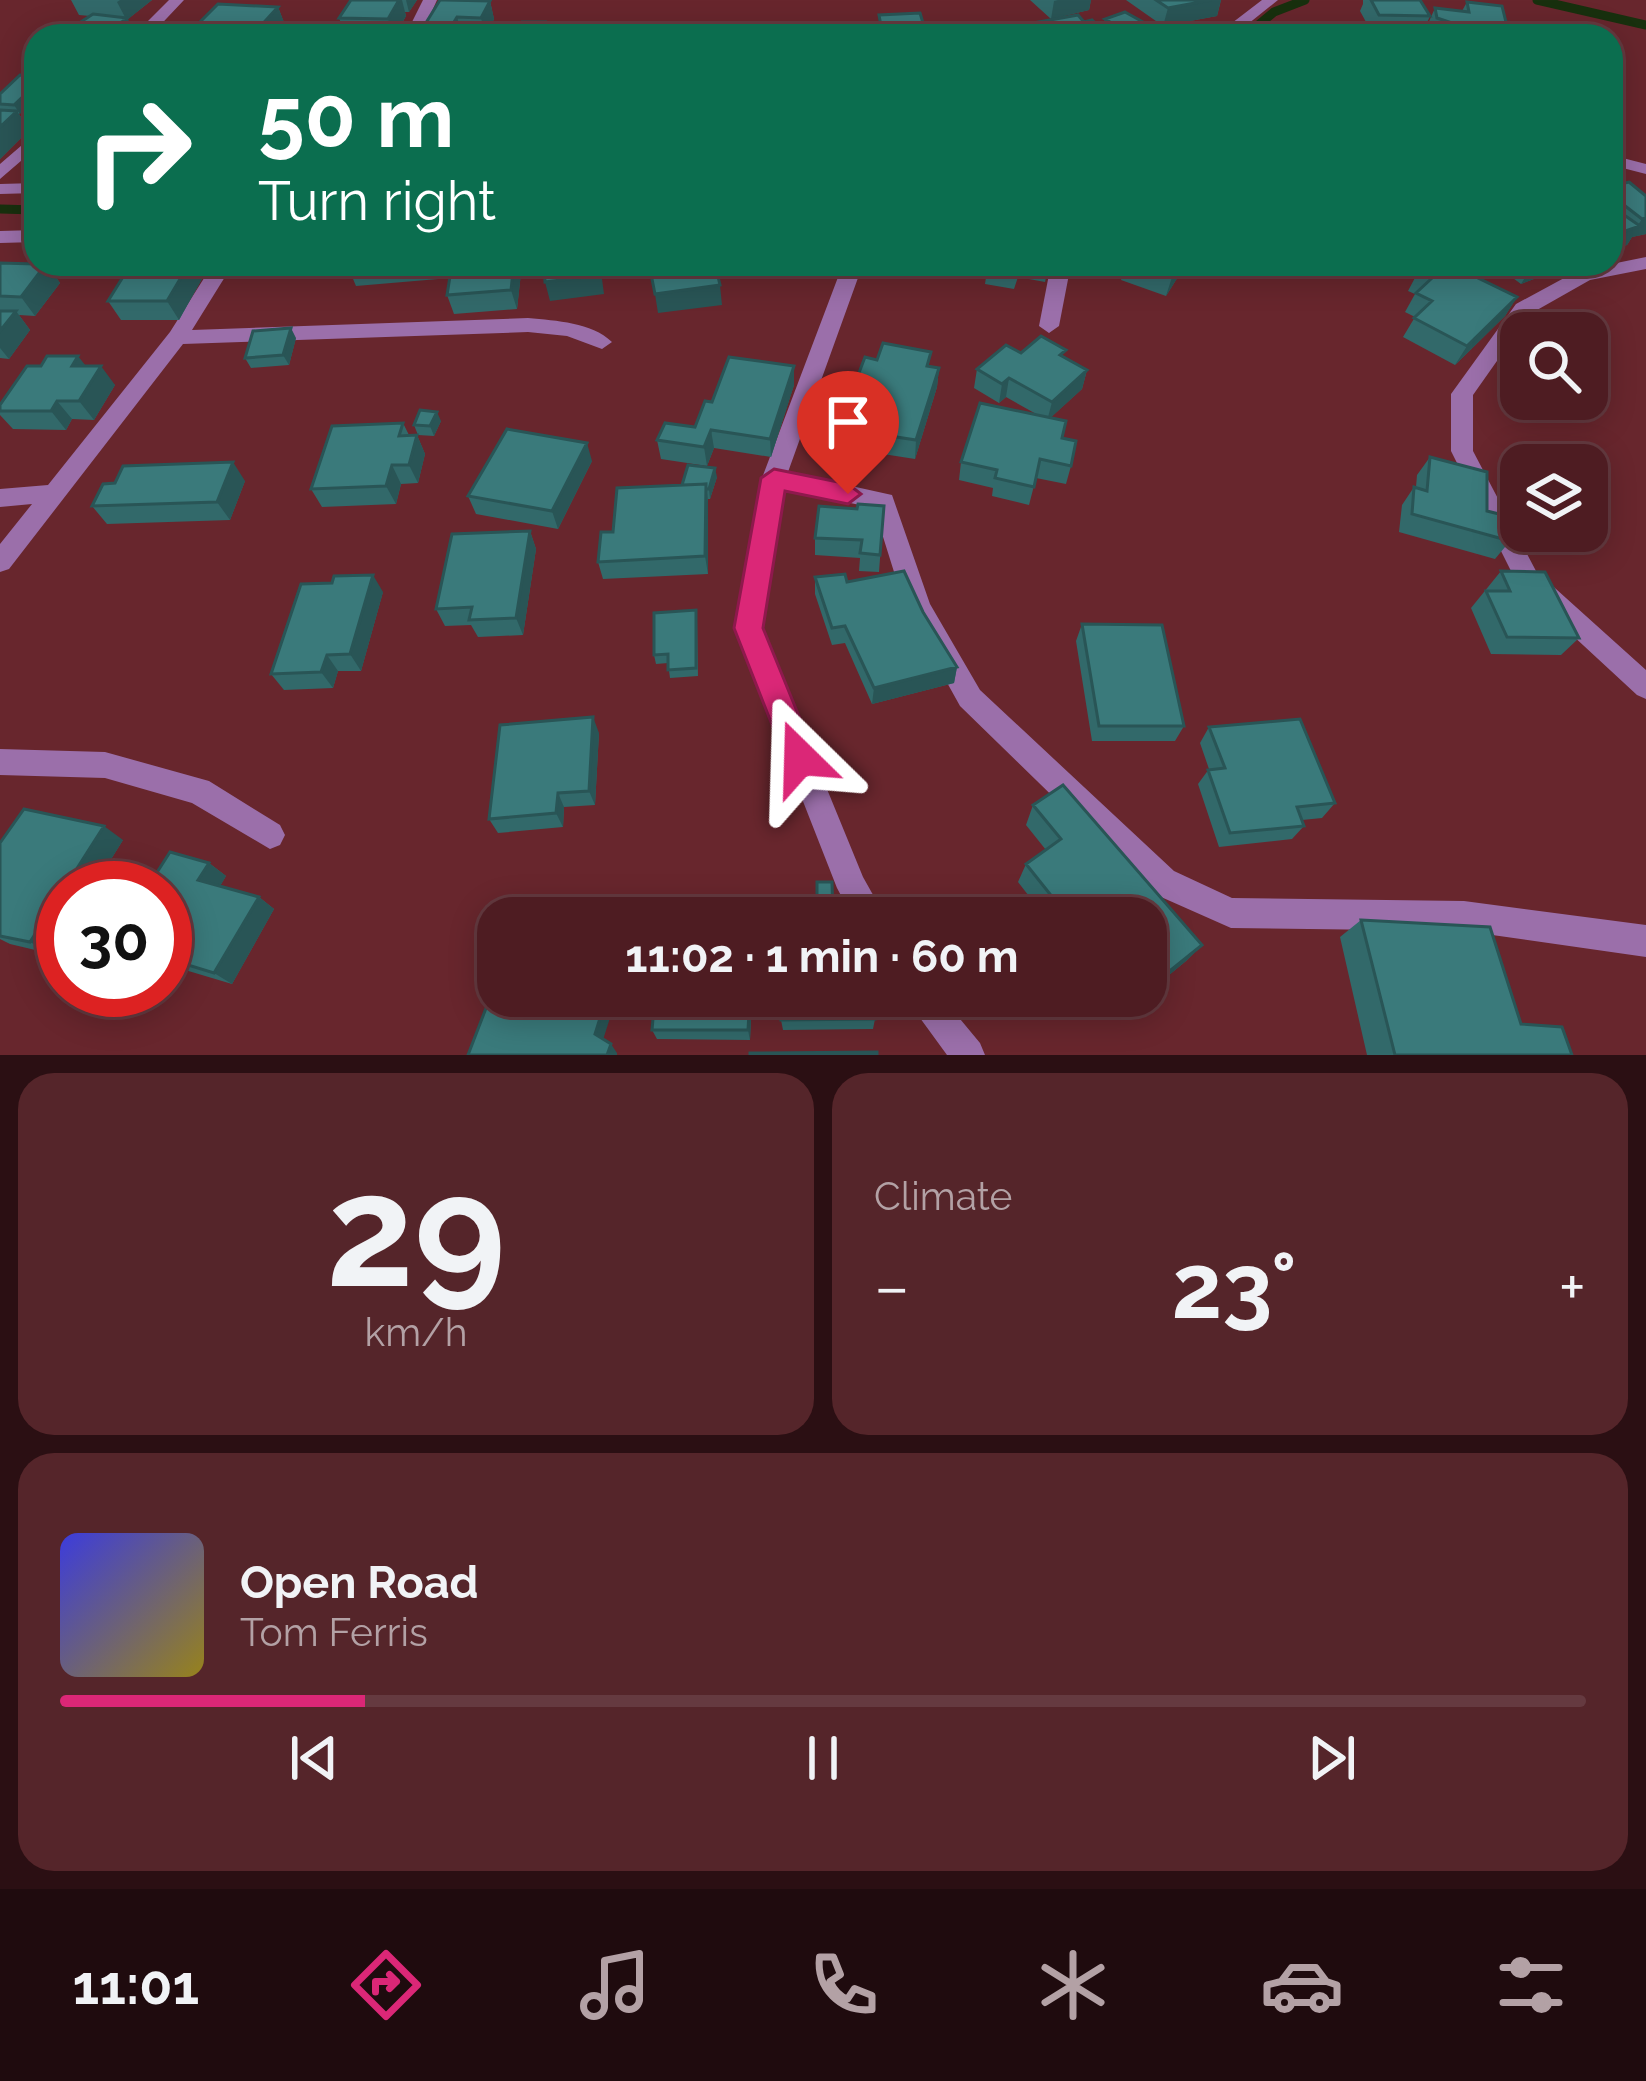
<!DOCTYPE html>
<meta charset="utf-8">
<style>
body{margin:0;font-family:Raleway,sans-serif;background:#55252a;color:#f1f3f6;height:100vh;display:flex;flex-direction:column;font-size:45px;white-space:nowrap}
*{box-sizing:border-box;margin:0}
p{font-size:39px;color:#b3a1a5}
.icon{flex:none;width:66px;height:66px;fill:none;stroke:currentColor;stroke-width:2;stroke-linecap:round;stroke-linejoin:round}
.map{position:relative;height:1055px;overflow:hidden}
.sheet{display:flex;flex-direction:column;gap:18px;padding:18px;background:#2b0f13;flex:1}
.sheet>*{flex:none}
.top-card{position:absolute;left:24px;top:24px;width:1599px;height:252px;border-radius:36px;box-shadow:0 6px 30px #0003,0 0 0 3px #653a40;background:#0b6e4f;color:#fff;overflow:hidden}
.controls{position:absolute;left:1500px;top:312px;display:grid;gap:24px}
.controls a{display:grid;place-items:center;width:108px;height:108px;border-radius:24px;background:#4e1c22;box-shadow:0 6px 30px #0003,0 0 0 3px #653a40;font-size:60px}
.speed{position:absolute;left:36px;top:861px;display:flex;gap:24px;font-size:60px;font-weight:700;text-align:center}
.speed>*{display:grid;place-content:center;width:156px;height:156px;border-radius:50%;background:#4e1c22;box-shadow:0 6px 30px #0003,0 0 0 3px #653a40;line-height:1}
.speed .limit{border:18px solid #d22;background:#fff;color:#111}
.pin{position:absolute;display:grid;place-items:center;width:102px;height:102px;color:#fff;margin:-123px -51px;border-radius:50% 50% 50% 0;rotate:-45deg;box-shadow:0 0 12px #0007}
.pin .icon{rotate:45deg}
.me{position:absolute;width:132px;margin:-66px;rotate:338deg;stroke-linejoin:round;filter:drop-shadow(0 0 9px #0008)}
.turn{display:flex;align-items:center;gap:42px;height:252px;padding:0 36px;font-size:54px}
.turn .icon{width:156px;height:156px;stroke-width:2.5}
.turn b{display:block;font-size:84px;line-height:102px}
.big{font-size:90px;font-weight:700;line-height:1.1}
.sheet .widget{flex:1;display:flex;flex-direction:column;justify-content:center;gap:18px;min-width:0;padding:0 42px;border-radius:36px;background:#55252a}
.sheet .dial{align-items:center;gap:0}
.dial b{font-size:156px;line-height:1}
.song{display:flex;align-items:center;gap:36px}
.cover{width:144px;height:144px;border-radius:18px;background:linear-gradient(135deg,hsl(240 70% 55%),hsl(50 70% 35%))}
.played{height:12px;border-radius:6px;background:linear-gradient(90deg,#db2777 20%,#653a40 20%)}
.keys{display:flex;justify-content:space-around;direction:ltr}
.heat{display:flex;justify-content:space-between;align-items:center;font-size:66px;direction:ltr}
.sheet .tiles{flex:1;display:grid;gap:18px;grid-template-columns:1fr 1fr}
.widget:last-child{grid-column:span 2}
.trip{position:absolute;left:477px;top:897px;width:690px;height:120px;border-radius:36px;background:#4e1c22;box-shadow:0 6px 30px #0003,0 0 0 3px #653a40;font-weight:700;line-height:120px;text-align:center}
.menu{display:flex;height:192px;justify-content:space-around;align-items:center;background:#1f0b0e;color:#b3a1a5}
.menu .icon{width:84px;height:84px}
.menu .selected{color:#db2777}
.menu b{font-size:54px;color:#f1f3f6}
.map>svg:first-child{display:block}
</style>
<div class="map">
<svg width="1646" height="1055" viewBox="0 0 1646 1055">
<rect width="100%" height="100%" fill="#68262d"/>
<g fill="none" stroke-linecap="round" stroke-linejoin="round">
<path stroke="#18300e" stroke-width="9" d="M 1537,0 L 1646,25
M 1245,36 L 1274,12 L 1305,0
M 0,209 L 36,210"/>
<path fill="#9b6faa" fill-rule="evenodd" d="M 169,0 L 184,0 L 150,36 L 133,36 Z
M 423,0 L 437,0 L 421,36 L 405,36 Z
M 1262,0 L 1278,0 L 1233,36 L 1215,36 Z
M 36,133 L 36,148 L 0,179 L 0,164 Z
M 1611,155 L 1646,164 L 1646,174 L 1611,165 Z
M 36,183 L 36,193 L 0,194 L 0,184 Z
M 36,230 L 36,242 L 0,243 L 0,231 Z
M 1646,257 L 1646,269 L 1590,280 L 1530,314 L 1473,395 L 1473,451 L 1536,571 L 1646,670 L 1646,699 L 1637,695 L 1518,585 L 1451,451 L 1451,394 L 1516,304 L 1577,271 Z
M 213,264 L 233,264 L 192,330 L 528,318 C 557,321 591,322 612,342 L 602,349 L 567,336 L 528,332 L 183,344 L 9,569 L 0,572 L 0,544 L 32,504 L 0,507 L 0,489 L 48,485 L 170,332 Z
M 843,264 L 863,264 L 788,472 L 892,495 L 930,604 L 980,690 L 1174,871 L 1232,898 L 1464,901 L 1646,925 L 1646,957 L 1464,931 L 1231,928 L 1152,893 L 960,706 L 905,607 L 874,508 L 784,489 L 761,628 L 863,877 L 886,918 L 853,918 L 837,888 L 735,628 L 762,478 Z
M 1051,264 L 1071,264 L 1059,326 L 1049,333 L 1039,326 Z
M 0,749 L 105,752 L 209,781 L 280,825 L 285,835 L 280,845 L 270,849 L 192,803 L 105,778 L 0,775 Z
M 904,996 L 941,996 L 980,1043 L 985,1055 L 947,1055 Z"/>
</g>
<path fill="#32696a" d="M 71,0 L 152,0 L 128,19 L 71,28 L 90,16 L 79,15 Z
M 351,0 L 417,0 L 409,12 L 405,12 L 406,16 L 395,36 L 346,36 L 339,18 Z
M 1030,0 L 1091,0 L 1089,10 L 1051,19 Z
M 1126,0 L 1221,0 L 1217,16 L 1163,26 Z
M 1363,0 L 1420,0 L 1430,16 L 1422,34 L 1372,33 L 1360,11 L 1363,4 Z
M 490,1 L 494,19 L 487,34 L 548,36 L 427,36 L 424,26 Z
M 1467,2 L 1506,22 L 1518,32 L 1516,36 L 1428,36 L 1427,26 L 1435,8 L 1462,11 Z
M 278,7 L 285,25 L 276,36 L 199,36 L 195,27 Z
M 1105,19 L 1152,27 L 1150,36 L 1116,36 L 1103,28 Z
M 1084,22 L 1107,36 L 1021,36 L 1022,25 Z
M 36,76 L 36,99 L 19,114 L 29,130 L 0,159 L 0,94 Z
M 1611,186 L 1646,196 L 1646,234 L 1632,237 L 1627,245 L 1611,250 Z
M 0,263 L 47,264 L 60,283 L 35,316 L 19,315 L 30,330 L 9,359 L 0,358 Z
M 131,264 L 195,264 L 203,277 L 179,320 L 121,320 L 108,301 Z
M 348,264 L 522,264 L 517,309 L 454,314 L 447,295 L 450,278 L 356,286 L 348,267 Z
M 988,264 L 1049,264 L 1045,282 L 1018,277 L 1014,289 L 985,284 Z
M 1125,264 L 1186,264 L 1166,296 L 1121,280 Z
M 1494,264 L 1564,264 L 1560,269 L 1521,284 Z
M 1418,272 L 1517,297 L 1505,316 L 1455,365 L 1403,337 L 1415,317 L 1405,312 L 1415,294 L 1408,291 Z
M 296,338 L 289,365 L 251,368 L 245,358 Z
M 1021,353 L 1064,358 L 1087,370 L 1082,389 L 1050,418 L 1062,438 L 1071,466 L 1066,484 L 1036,478 L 1029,505 L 992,496 L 993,488 L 959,480 L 961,462 L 1038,415 L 1006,397 L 999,403 L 974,388 L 977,369 Z
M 86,366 L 115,385 L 94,420 L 72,419 L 66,430 L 13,429 L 0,415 L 0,405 Z
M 794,366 L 794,385 L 771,457 L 714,448 L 707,466 L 661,459 L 657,440 L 695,427 L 712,402 Z
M 930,366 L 939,368 L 937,387 L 915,459 L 838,447 L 838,428 Z
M 441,421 L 434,436 L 418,435 L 414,425 Z
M 403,423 L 409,435 L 417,435 L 425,454 L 418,483 L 401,484 L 396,504 L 322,507 L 311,489 Z
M 1430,457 L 1487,511 L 1510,541 L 1495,559 L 1399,532 L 1402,505 L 1414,487 L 1416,487 L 1417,475 Z
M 592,461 L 558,529 L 476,514 L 468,496 Z
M 717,477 L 710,499 L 708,499 L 708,574 L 603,579 L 598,562 L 613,532 L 682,485 Z
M 245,481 L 230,520 L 107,524 L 92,506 Z
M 884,506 L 879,572 L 859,571 L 860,558 L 815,555 L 815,538 L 857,509 Z
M 530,531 L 536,549 L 523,635 L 478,637 L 471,625 L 445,626 L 436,609 Z
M 1501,571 L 1579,638 L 1561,655 L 1491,654 L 1471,608 Z
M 815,577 L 847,582 L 923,612 L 957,667 L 954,683 L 872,704 L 845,643 L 832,645 L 815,594 Z
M 383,592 L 361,671 L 338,671 L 333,688 L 284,690 L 271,674 Z
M 697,619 L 698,676 L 670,678 L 668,663 L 656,664 L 654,655 Z
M 1082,624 L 1184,726 L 1175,741 L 1092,741 L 1076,641 Z
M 1209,727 L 1335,803 L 1322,818 L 1302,820 L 1304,826 L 1292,839 L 1219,847 L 1198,784 L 1209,769 L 1200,743 Z
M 599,733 L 595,805 L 564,807 L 563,827 L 498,833 L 489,819 Z
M 1063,785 L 1202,945 L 1186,961 L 1146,994 L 1146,918 L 1046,918 L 1018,882 L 1026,864 L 1046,850 L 1026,825 L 1033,805 Z
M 123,840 L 52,954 L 10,944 L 0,939 L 0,843 Z
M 209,863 L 226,876 L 220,886 L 259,897 L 274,909 L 232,984 L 165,964 L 165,888 Z
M 1361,920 L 1521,1024 L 1572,1055 L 1367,1055 L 1340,937 Z
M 752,996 L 750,1040 L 657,1039 L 652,1030 Z
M 1107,996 L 1143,996 L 1121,1014 Z
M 875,1019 L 873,1029 L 783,1030 L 781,1020 Z"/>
<path fill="#295556" d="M 120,0 L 152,0 L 128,19 L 136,36 L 104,36 L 126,19 L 117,2 Z
M 399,0 L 402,0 L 406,16 L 394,36 L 388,19 Z
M 406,0 L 417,0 L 409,12 Z
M 1058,0 L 1091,0 L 1089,10 L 1051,19 L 1054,1 Z
M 1211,0 L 1221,0 L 1217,16 L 1163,26 L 1168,8 Z
M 490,1 L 494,19 L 486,36 L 481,18 Z
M 278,7 L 285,25 L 276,36 L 258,36 L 256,31 Z
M 457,17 L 462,35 L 461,36 L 454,36 L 451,27 Z
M 1152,27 L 1150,36 L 1132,36 L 1132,35 Z
M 36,84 L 36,99 L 20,114 L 14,105 Z
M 17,111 L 29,130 L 0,159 L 0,127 Z
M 1646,218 L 1646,234 L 1632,237 L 1627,245 L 1611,250 L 1611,236 L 1636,228 L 1642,219 Z
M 47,264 L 60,283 L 35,316 L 21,297 Z
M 189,264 L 195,264 L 203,277 L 179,320 L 167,301 Z
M 514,264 L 522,264 L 517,309 L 511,290 Z
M 600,264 L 604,294 L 550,301 L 545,282 Z
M 1181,264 L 1186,264 L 1166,296 L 1172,277 Z
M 1536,264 L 1564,264 L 1560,269 L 1521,284 L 1533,265 Z
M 720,285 L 722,305 L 658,313 L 655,294 Z
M 1517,297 L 1505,316 L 1455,365 L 1467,346 Z
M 16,311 L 30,330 L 9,359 L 0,348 L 0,331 Z
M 291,328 L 296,338 L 289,365 L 283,355 Z
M 78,356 L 93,375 L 72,366 Z
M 101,366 L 115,385 L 94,420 L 79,401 Z
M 794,366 L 794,385 L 771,457 L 770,439 Z
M 939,368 L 937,387 L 915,459 L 916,440 Z
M 1087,370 L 1082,389 L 1047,421 L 1052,402 Z
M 1009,378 L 1006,397 L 999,403 L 1002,384 Z
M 57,401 L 72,419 L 66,430 L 51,411 Z
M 437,412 L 441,421 L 434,436 L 430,426 Z
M 711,430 L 714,448 L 707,466 L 704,447 Z
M 417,435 L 425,454 L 418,483 L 409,465 Z
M 587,443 L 592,461 L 558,529 L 552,511 Z
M 233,462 L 245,481 L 230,520 L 217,502 Z
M 392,465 L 401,484 L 396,504 L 386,486 Z
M 715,468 L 717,477 L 710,499 L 709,489 Z
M 706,484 L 708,502 L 708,574 L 705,556 Z
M 530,531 L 536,549 L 523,635 L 516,618 Z
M 373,575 L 383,592 L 361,671 L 350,654 Z
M 327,655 L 338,671 L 333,688 L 321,672 Z
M 957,667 L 954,683 L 872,704 L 874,688 Z
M 593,717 L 599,733 L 595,805 L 589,791 Z
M 558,793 L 564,807 L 563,827 L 556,813 Z
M 104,826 L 123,840 L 93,888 L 64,888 Z
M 209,863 L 226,876 L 216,893 L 198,880 Z
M 63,890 L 63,936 L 52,954 L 30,942 Z
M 259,897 L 274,909 L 232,984 L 214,973 Z
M 1202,945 L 1186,961 L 1146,994 L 1146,990 Z
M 607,996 L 617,996 L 602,1043 L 595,1034 Z
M 750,996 L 752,996 L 750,1040 L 748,1030 Z
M 1138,996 L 1143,996 L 1121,1014 L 1134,1000 Z
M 611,1044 L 617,1053 L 617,1055 L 607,1055 Z"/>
<path fill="#3a7a7b" stroke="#295556" stroke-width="3" d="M 351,0 L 399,0 L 388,19 L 339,18 Z
M 440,0 L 445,0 L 490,1 L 481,18 L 457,17 L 451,27 L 424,26 Z
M 1156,0 L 1211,0 L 1168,8 Z
M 1371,0 L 1420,0 L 1430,16 L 1379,15 Z
M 1467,2 L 1502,6 L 1506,22 L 1516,23 L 1518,32 L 1452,23 L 1437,18 L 1435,8 L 1469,12 Z
M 218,4 L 278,7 L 256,31 L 195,27 Z
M 1125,12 L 1152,27 L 1132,35 L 1105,19 Z
M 920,13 L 927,36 L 842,36 L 841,28 L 881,26 L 879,15 Z
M 93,14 L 127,18 L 104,36 L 59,36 Z
M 1078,15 L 1084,22 L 1092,20 L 1108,36 L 1051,36 L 1048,33 L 1033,36 L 1022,25 Z
M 522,22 L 545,22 L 541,36 L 475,36 L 476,34 L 518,34 Z
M 60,27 L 71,28 L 58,36 L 49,36 Z
M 20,75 L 36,76 L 36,84 L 14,105 L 0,104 L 0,94 Z
M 0,110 L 17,111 L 0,127 Z
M 1629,182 L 1646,196 L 1646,218 L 1642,219 L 1611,195 L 1611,186 Z
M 1611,206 L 1640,226 L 1611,236 Z
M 0,263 L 36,264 L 46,264 L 21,297 L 0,296 Z
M 131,264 L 189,264 L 167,301 L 108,301 Z
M 348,264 L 384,264 L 348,267 Z
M 452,264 L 514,264 L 511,290 L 447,295 Z
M 544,264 L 599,264 L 600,275 L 545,282 Z
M 673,264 L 715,264 L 720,285 L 655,294 L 650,269 Z
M 988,264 L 1019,264 L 1018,270 Z
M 1135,264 L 1181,264 L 1172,277 Z
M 1427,264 L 1449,264 L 1517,297 L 1467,346 L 1414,318 L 1432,301 L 1416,293 L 1432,278 L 1418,272 Z
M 0,311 L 16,311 L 0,331 Z
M 291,328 L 283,355 L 245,358 L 253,331 Z
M 1041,336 L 1066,350 L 1060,355 L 1087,370 L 1052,402 L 1009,378 L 1002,384 L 977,369 L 1006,345 L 1021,353 Z
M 883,343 L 931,352 L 927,366 L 939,368 L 916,440 L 838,428 L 865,357 L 877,360 Z
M 47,356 L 78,356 L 72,366 L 101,366 L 79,401 L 57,401 L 51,411 L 0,411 L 0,405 L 27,366 L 41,366 Z
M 729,357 L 794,366 L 770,439 L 711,430 L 704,447 L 657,440 L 665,423 L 695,427 L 705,401 L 712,402 Z
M 980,403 L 1066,421 L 1062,438 L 1076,441 L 1071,466 L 1040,459 L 1034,487 L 995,478 L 997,470 L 961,462 Z
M 420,410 L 437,412 L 430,426 L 414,425 Z
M 403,423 L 399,436 L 417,435 L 409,465 L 392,465 L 386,486 L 311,489 L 332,426 Z
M 507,429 L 587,443 L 552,511 L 468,496 Z
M 1430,457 L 1487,472 L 1487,511 L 1511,517 L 1510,541 L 1412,514 L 1414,487 L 1427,491 Z
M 233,462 L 217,502 L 92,506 L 103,484 L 115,483 L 123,466 Z
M 688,465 L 715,468 L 709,489 L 706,489 L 706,484 L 682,485 Z
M 706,484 L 705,556 L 598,562 L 601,532 L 613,532 L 617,488 Z
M 858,504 L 884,506 L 880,555 L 860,553 L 862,540 L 815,538 L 819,506 L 857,509 Z
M 530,531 L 516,618 L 469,620 L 472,607 L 436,609 L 452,534 Z
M 904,571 L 923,612 L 957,667 L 874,688 L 845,626 L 832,628 L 815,577 L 845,574 L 847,582 Z
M 1501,571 L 1545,572 L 1579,638 L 1507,637 L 1486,591 L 1510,591 Z
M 373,575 L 350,654 L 327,655 L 321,672 L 271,674 L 301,584 L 332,583 L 334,576 Z
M 696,610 L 696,668 L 668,670 L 668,654 L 654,655 L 654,613 Z
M 1082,624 L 1162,625 L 1184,726 L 1099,726 Z
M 593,717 L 589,791 L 558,793 L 556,813 L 489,819 L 500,725 Z
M 1300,719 L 1335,803 L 1297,807 L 1304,826 L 1230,833 L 1208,770 L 1225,768 L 1209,727 Z
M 1063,785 L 1202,945 L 1146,990 L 1146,918 L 1069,918 L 1026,864 L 1061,839 L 1033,805 Z
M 24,809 L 104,826 L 30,942 L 0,936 L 0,843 Z
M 170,852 L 209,863 L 198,880 L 259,897 L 214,973 L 165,958 L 165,888 L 147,888 Z
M 817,882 L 832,882 L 833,918 L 782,918 L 782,902 L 817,901 Z
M 1361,920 L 1490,927 L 1521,1024 L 1562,1027 L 1572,1055 L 1395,1055 Z
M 498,977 L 498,996 L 607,996 L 595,1034 L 611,1044 L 607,1055 L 468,1055 Z
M 655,996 L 750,996 L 748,1030 L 652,1030 Z
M 782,996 L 873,996 L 875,1019 L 781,1020 Z
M 877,1052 L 877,1055 L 750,1055 L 750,1053 Z"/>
<path fill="#db2777" stroke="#8e194d" stroke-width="3" d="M 774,469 L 848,484 L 861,494 L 848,504 L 785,491 L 763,628 L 816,758 L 812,768 L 800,773 L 789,768 L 734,628 L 761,478 Z"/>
</svg>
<div class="controls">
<a><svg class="icon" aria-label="search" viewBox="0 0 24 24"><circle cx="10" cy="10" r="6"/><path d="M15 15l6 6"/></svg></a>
<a><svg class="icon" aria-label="layers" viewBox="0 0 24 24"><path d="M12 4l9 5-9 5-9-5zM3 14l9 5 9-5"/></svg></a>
</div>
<div class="speed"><div class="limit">30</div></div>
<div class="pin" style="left:848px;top:494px;background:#d93025"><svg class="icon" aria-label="arrive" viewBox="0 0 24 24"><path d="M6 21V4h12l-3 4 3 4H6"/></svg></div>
<svg class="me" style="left:800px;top:758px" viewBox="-20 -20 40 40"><path d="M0-17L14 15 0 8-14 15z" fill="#db2777" stroke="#fff" stroke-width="4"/></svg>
<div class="trip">11:02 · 1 min · 60 m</div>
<div class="top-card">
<div class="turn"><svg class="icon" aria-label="right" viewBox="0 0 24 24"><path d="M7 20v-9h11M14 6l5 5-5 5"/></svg><div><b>50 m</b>Turn right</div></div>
</div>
</div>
<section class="sheet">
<div class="tiles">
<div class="widget dial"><b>29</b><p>km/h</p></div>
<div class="widget"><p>Climate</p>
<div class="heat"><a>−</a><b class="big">23°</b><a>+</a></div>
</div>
<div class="widget">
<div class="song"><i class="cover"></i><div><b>Open Road</b><p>Tom Ferris</p></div></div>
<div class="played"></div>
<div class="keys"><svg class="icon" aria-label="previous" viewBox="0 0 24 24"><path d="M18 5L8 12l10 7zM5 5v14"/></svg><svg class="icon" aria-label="pause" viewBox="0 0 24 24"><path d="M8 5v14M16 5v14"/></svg><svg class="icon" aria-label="next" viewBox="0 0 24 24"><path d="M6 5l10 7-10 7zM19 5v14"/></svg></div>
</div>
</div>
</section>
<nav class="menu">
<b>11:01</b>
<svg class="icon selected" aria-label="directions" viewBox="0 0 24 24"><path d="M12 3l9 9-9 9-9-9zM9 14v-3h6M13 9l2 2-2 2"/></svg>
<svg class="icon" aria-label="music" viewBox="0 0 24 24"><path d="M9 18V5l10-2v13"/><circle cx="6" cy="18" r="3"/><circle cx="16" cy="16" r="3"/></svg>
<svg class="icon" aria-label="phone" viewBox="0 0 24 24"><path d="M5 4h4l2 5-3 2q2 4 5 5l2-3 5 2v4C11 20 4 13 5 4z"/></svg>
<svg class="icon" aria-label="climate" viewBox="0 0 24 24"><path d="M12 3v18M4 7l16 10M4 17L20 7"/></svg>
<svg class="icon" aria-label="car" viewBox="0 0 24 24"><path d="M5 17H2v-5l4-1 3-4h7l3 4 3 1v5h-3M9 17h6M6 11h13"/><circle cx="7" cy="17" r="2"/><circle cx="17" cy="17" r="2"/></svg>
<svg class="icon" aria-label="filters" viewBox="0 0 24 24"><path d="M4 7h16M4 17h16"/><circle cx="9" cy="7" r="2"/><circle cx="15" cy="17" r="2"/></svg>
</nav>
